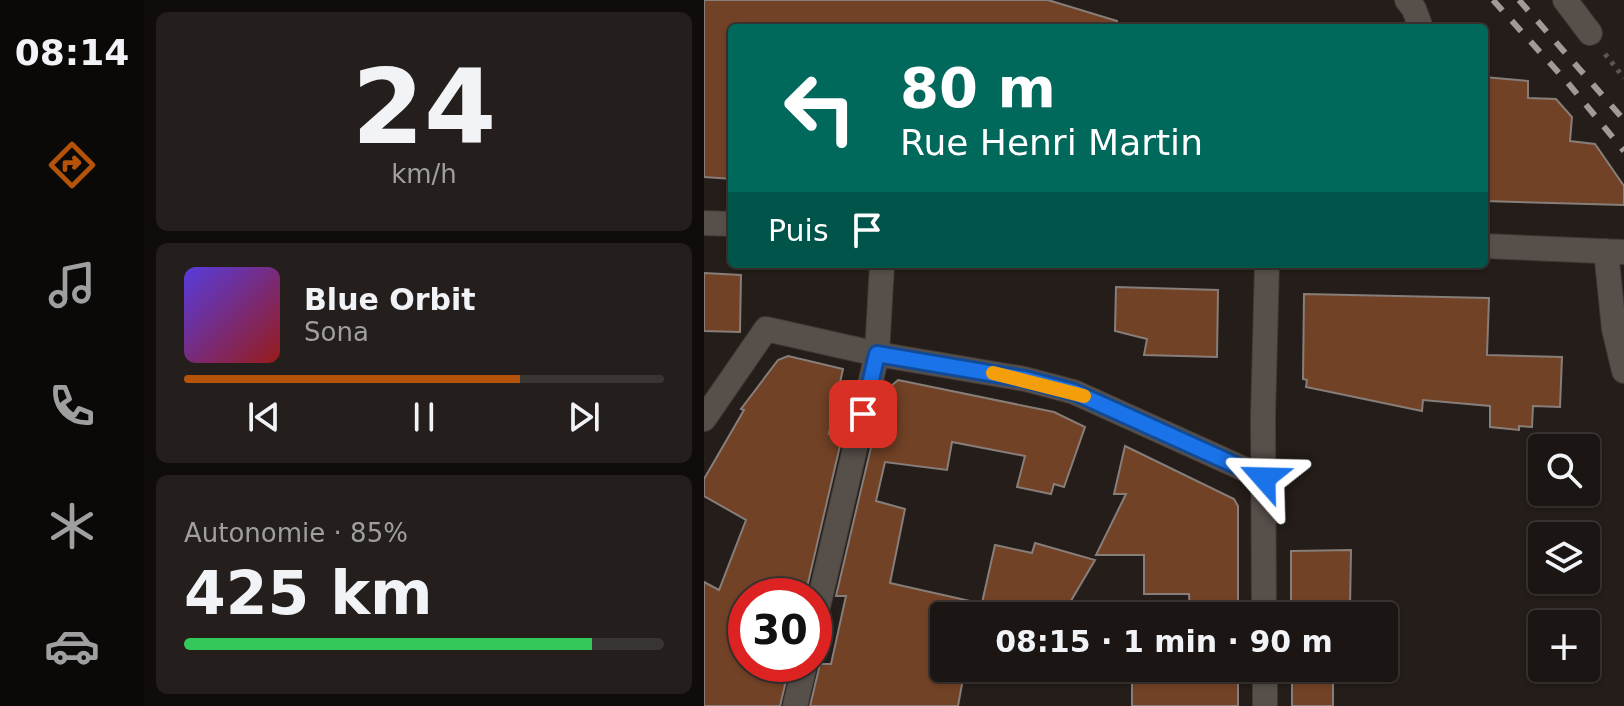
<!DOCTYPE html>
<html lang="fr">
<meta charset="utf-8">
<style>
body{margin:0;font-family:"DejaVu Sans",sans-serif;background:#241f1c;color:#f1f3f6;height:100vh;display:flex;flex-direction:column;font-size:30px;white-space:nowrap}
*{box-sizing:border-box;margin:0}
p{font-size:26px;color:#a09fa0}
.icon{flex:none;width:44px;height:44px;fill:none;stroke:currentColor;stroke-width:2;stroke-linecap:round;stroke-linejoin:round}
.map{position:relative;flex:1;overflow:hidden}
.sheet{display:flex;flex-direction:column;gap:12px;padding:12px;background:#0f0c0a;width:560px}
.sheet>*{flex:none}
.hud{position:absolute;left:24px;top:24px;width:760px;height:244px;border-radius:8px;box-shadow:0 2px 6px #0004,0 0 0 2px #393533;background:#00695c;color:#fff;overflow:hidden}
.tools{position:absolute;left:824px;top:434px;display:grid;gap:16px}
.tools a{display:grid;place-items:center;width:72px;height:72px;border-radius:8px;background:#1b1613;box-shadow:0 2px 6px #0004,0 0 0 2px #393533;font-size:40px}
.speed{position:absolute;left:24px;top:578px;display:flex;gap:16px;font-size:40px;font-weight:700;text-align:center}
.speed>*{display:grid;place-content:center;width:104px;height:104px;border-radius:50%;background:#1b1613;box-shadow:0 2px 6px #0004,0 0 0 2px #393533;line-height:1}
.speed .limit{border:12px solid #d22;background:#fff;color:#111}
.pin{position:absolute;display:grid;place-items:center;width:68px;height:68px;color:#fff;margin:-34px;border-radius:16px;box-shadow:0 4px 12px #0006}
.me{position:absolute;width:88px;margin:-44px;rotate:295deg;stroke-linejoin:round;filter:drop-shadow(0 0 6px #0008)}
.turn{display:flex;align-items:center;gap:28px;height:168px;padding:0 40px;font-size:36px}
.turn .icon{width:104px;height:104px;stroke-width:2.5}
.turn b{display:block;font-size:56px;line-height:68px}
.then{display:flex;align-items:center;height:76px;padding:0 40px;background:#0003;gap:16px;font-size:30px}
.big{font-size:60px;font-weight:700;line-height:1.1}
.sheet .widget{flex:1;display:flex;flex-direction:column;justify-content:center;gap:12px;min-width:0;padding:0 28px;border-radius:12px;background:#241f1c}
.sheet .dial{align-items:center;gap:0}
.dial b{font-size:104px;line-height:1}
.song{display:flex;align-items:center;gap:24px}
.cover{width:96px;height:96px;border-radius:12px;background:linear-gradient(135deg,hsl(250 70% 55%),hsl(0 70% 35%))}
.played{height:8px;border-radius:4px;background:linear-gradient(90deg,#b45309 70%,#393533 70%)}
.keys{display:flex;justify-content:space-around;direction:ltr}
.charge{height:12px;border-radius:6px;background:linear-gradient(90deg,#34c759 85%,#393533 0)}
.trip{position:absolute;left:226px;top:602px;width:468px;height:80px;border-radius:8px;background:#1b1613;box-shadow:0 2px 6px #0004,0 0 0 2px #393533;font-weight:700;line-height:80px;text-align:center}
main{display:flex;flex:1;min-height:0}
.tab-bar{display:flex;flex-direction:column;width:144px;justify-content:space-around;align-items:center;background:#0b0908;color:#a09fa0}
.tab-bar .icon{width:56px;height:56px}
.tab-bar .active{color:#b45309}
.tab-bar b{font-size:36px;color:#f1f3f6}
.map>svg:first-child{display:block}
</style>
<main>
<nav class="tab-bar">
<b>08:14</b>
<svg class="icon active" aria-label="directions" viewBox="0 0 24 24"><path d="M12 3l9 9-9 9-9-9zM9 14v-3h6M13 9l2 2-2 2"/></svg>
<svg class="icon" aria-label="music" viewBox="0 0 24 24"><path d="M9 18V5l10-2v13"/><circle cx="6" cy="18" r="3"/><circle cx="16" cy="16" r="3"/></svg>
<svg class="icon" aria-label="phone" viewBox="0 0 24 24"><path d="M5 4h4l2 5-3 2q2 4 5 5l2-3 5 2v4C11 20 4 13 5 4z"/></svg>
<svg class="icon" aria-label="climate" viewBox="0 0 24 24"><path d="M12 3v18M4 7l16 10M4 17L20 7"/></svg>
<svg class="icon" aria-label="car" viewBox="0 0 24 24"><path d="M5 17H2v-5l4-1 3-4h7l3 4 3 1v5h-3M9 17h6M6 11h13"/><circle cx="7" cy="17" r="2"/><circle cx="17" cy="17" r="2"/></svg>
</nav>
<section class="sheet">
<div class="widget dial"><b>24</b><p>km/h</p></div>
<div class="widget">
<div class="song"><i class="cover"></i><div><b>Blue Orbit</b><p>Sona</p></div></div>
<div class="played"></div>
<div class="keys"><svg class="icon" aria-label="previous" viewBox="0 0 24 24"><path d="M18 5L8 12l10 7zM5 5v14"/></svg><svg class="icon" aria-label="pause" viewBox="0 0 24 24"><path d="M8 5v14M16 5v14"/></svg><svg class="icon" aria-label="next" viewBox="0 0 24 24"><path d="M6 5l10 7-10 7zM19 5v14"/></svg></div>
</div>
<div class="widget"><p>Autonomie · 85%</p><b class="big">425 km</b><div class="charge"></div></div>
</section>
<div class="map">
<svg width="920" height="706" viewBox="0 0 920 706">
<rect width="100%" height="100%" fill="#241d19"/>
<path fill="#724226" stroke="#877e79" stroke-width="2" d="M 0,0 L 344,0 L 413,21 L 412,28 L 28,28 L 28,179 L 0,177 Z
M 780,77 L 824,81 L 824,98 L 852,99 L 868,117 L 866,141 L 891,144 L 920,186 L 920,205 L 780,201 Z
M 0,273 L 37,275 L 36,332 L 0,331 Z
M 412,287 L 514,290 L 513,357 L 440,355 L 443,339 L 411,331 Z
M 600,294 L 785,298 L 783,355 L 858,357 L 856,407 L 829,406 L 828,427 L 815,426 L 815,430 L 786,427 L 786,406 L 719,400 L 718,411 L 602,387 L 603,380 L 599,379 Z
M 84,356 L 139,369 L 125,433 L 142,420 L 101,596 L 42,596 L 42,664 L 86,664 L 76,706 L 0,706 L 0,582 L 15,590 L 42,520 L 0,496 L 0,479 L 40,410 L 37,409 L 74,360 Z
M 194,380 L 350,412 L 381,427 L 360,487 L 350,484 L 347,494 L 313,487 L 321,456 L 248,442 L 243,470 L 181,462 L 172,501 L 201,509 L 186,583 L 275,603 L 272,616 L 240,616 L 240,668 L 261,668 L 254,706 L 106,706 L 116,664 L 127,664 L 142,596 L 132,596 L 180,392 Z
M 421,446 L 530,499 L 534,506 L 534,616 L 486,616 L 485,594 L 440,594 L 440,555 L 392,555 L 422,494 L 410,494 Z
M 331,543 L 391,560 L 358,616 L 275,616 L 291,545 L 328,553 Z
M 647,550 L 646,608 L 637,609 L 637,616 L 587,616 L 587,551 Z
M 428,668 L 534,668 L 534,706 L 428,706 Z
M 588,668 L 629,668 L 629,706 L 588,706 Z"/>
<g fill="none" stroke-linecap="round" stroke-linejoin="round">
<g stroke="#3e3836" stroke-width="26">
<path id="minor" d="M 703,0 L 710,9 L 717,28
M 861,0 L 886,33
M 0,223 L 28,224
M 780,246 L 920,252
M 902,251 L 910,329 L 920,371
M 0,419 L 62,329 L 173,354 L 321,379 L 370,392 L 560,478
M 560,616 L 559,416 L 563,264
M 110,624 L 173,354 L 178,264
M 561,668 L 561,706
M 91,706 L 101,664"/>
</g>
<path stroke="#5b5552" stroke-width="5" stroke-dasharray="4 6" stroke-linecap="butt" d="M 901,54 L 920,78"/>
<use href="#minor" stroke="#574f4a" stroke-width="24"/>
<path stroke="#a09a98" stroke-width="6" stroke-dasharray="14 14" stroke-linecap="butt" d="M 789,0 L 864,83 L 920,151
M 815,0 L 920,120"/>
</g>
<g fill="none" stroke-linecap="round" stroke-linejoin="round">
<g stroke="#114b97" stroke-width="20">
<path id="route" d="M 159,414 L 173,354 L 321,379 L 370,392 L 560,478"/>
</g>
<use href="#route" stroke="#1a73e8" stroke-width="14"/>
<path stroke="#f59e0b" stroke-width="14" d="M 289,373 L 380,396"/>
</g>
</svg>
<div class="tools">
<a><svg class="icon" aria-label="search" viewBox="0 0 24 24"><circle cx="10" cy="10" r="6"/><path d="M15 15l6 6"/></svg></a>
<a><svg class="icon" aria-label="layers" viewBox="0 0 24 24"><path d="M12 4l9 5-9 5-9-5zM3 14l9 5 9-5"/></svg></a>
<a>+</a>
</div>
<div class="speed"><div class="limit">30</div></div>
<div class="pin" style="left:159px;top:414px;background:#d93025"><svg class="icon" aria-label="arrive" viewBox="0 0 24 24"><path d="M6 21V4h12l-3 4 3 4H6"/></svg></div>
<svg class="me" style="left:560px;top:478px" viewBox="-20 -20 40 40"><path d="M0-17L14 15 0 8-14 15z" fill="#1a73e8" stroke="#fff" stroke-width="4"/></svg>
<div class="trip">08:15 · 1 min · 90 m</div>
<div class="hud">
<div class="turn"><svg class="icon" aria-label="left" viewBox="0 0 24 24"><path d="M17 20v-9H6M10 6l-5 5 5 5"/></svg><div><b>80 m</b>Rue Henri Martin</div></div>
<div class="then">Puis<svg class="icon" aria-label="arrive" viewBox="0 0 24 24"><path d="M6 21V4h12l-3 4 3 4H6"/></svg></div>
</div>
</div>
</main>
